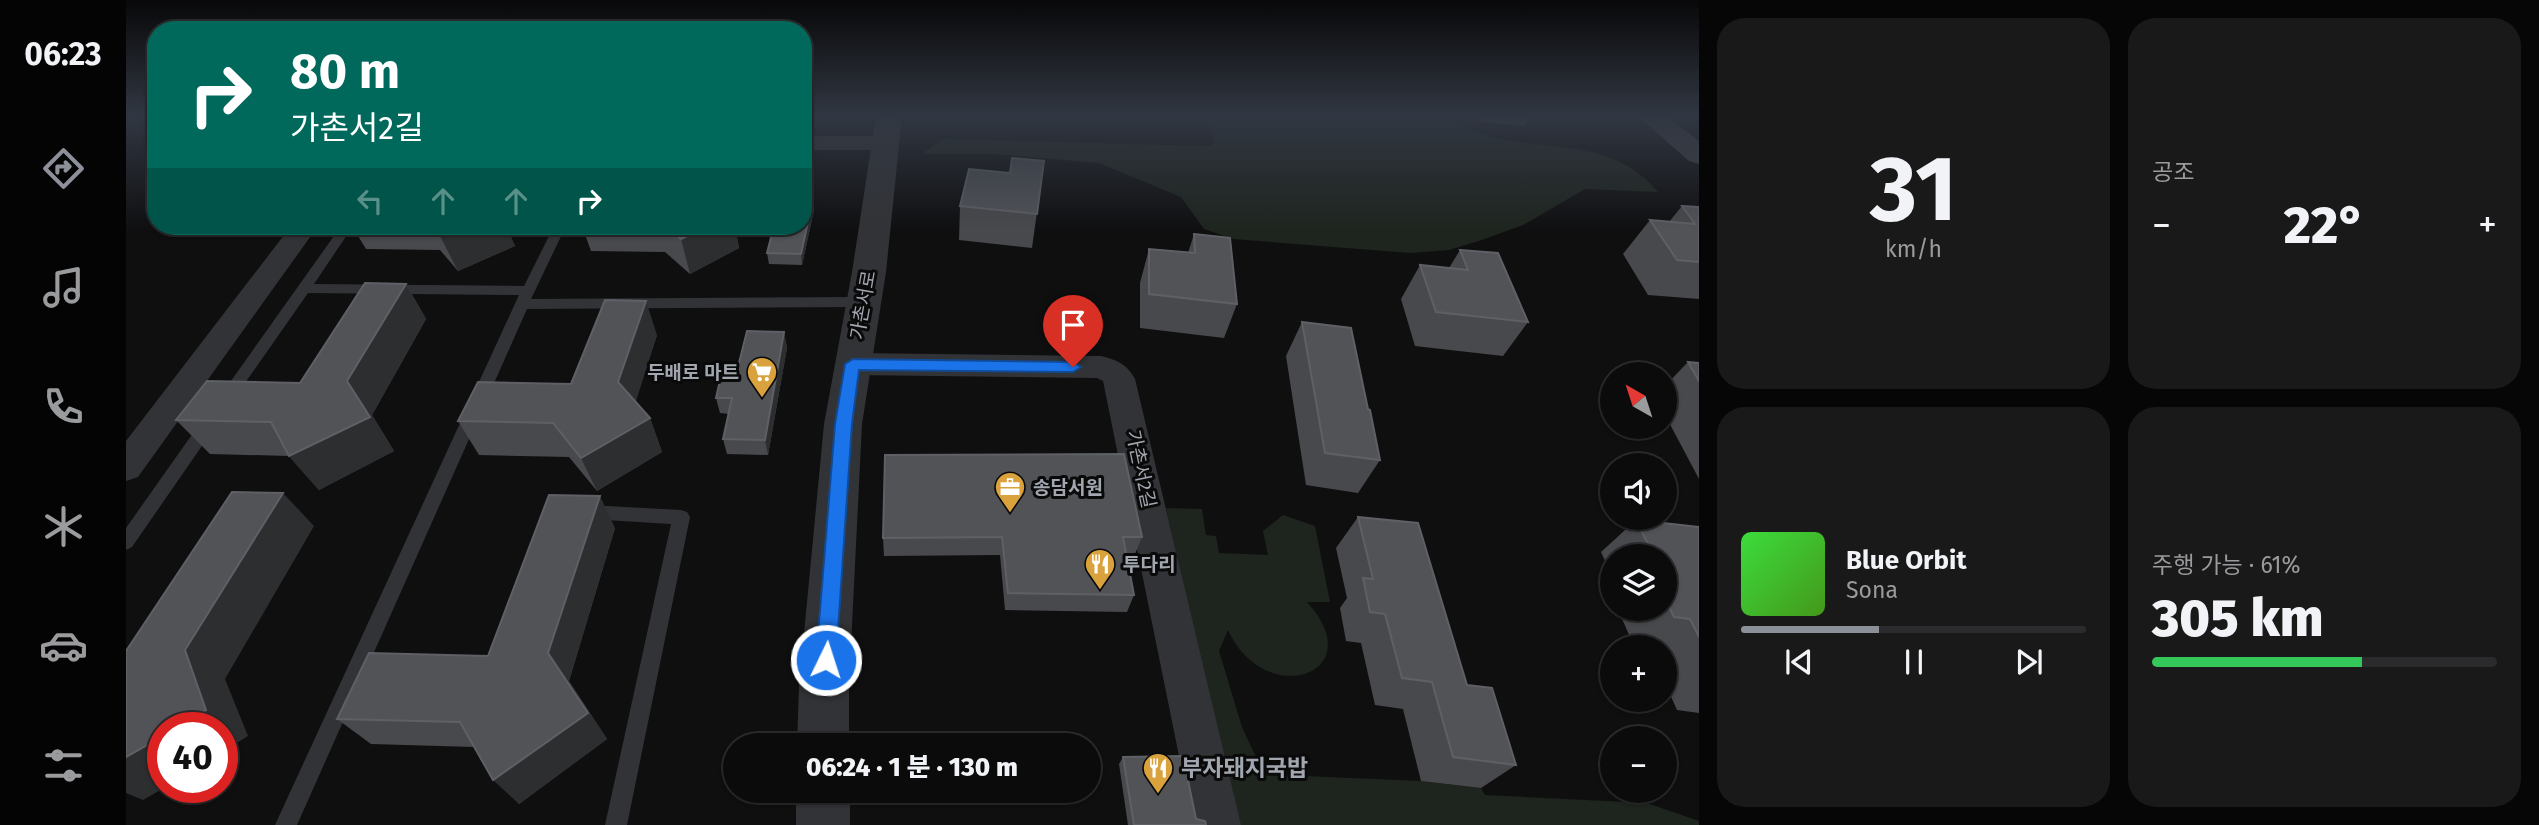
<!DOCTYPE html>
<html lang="ko">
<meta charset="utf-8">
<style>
body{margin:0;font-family:"Fira Sans","Noto Sans KR",sans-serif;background:#19191a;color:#f1f3f6;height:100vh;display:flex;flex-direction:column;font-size:26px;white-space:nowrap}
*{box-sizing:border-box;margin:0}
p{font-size:23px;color:#9a9b9d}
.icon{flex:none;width:38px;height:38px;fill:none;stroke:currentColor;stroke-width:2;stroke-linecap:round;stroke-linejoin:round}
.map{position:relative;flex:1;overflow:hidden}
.details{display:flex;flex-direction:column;gap:18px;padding:18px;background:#060607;width:840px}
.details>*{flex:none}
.hud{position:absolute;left:21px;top:21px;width:665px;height:214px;border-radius:28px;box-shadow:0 2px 5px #0004,0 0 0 2px #2b2b2d;background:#00695c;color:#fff;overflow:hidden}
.needle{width:46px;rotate:321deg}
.tools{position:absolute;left:1474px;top:362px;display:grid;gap:14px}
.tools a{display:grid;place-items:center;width:77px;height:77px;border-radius:50%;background:#0b0b0c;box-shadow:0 2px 5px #0004,0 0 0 2px #2b2b2d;font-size:35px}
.speed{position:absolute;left:21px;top:712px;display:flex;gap:14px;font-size:35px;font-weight:700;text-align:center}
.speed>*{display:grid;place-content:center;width:91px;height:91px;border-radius:50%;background:#0b0b0c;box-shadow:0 2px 5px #0004,0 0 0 2px #2b2b2d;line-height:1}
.speed .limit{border:10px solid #d22;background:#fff;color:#111}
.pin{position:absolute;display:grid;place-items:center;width:60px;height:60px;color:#fff;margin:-72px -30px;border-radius:50% 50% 50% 0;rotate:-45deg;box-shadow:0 0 7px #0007}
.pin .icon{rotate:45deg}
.me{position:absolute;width:77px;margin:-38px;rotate:4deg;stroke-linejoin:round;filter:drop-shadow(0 0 5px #0008)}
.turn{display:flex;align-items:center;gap:24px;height:147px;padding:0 28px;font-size:32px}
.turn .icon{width:91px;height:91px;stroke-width:2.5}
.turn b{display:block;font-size:49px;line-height:60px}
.lanes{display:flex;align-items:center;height:66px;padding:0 28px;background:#0003;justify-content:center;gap:35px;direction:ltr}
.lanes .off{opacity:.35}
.big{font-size:52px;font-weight:800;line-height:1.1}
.details .widget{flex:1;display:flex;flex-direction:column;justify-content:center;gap:10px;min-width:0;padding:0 24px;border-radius:28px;background:#19191a}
.details .dial{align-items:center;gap:0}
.dial b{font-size:91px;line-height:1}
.song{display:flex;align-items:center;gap:21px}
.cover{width:84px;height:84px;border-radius:10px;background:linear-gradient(135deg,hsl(120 70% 55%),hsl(100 70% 35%))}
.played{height:7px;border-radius:4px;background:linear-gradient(90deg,#8c9099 40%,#2b2b2d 40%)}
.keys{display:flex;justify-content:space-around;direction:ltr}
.heat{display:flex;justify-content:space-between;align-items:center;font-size:38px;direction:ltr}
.charge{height:10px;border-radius:5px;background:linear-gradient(90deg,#34c759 61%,#2b2b2d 0)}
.details .tiles{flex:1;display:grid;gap:18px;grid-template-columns:repeat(2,1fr)}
.trip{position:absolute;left:597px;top:733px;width:378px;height:70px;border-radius:35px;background:#0b0b0c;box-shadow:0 2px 5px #0004,0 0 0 2px #2b2b2d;font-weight:800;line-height:70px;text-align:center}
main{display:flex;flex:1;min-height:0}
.tabs{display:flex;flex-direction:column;width:126px;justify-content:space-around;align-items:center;background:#040405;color:#9a9b9d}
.tabs .icon{width:49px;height:49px}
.tabs .active{color:#8c9099}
.tabs b{font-size:32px;color:#f1f3f6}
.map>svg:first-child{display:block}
</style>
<main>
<nav class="tabs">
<b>06:23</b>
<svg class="icon active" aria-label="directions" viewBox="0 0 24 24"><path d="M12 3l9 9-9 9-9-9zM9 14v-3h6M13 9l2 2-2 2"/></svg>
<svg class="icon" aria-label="music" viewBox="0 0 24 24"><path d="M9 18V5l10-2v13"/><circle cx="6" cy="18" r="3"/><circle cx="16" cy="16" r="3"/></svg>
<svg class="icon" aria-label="phone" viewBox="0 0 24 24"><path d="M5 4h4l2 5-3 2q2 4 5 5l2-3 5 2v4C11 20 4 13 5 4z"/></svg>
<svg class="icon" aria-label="climate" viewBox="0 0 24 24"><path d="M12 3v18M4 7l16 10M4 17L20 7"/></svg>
<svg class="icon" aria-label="car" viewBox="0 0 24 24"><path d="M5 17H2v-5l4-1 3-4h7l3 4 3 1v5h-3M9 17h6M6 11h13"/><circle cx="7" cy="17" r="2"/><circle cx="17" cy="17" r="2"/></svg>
<svg class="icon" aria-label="filters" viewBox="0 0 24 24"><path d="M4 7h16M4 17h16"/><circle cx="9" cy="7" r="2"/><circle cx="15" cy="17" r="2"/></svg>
</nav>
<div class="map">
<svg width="1573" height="825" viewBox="0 0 1573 825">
<rect width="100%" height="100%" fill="#0f0f10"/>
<path fill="#1e241e" d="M 677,116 L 734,116 L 733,120 L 725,124 L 677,128 Z
M 1078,116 L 1321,116 C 1387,165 1476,123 1532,192 L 1459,189 L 1397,225 L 1356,240 L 1323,250 L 1284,253 L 1107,239 L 1078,229 L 1055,197 L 973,163 L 867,154 L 796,154 L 817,139 L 1084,146 L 1089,142 Z
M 1040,508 L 1076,509 L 1080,535 L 1090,536 L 1093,553 L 1142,555 L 1137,531 L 1157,515 L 1189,526 L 1204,602 L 1181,602 C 1247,674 1139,711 1102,630 L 1093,651 L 1116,727 L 1129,755 L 1154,775 L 1295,781 L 1355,788 L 1359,795 L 1521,803 L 1573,821 L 1573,825 L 1112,825 Z"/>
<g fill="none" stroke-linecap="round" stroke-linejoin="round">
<path fill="#323336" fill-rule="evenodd" d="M 215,226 L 227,226 L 188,284 L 398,286 L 428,226 L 440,226 L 405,299 L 738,297 L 745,302 L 738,307 L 401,309 L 171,825 L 149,825 L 393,295 L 182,293 L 105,403 L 95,403 L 92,399 L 95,395 Z
M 83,417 L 89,419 L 91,423 L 89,427 L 6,547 L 0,550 L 0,528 L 77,419 Z
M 462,505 L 555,510 L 561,512 L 564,517 L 501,825 L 479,825 L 545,524 L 462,519 L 456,517 L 453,512 L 456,507 Z"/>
<path fill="#323336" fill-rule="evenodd" d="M 677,136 L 760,136 L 769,138 L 772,143 L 769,148 L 760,150 L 677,150 Z
M 165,226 L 192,226 L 12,477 L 0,481 L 0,441 Z
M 727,353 L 975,356 C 991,360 1001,364 1009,379 L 1115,825 L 1067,825 L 977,381 L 971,378 L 727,375 L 716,372 L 711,364 L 716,356 Z"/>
<path fill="#323336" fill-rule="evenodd" d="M 750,116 L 776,116 L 760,272 L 736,424 L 723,686 L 723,746 L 671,746 L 673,686 L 698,424 L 726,272 Z
M 670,791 L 724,791 L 724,825 L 670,825 Z"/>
<path fill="#3f4044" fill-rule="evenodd" d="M 1512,116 L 1541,116 L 1573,141 L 1573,164 L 1563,161 Z"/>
</g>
<path fill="#48494c" d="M 1351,116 L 1405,116 L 1399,126 L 1353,121 Z
M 918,161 L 906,248 L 833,240 L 834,206 L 884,173 Z
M 687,199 L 688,210 L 676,265 L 643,264 L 641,253 Z
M 1556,206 L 1573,207 L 1573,299 L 1522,295 L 1497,254 L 1524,220 L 1543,222 Z
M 226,226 L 380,226 L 389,246 L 332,271 L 314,250 L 240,249 Z
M 456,226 L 609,226 L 613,248 L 564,274 L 539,252 L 465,251 Z
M 1068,234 L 1111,304 L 1098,338 L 1014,328 L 1014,283 L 1023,249 L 1062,253 Z
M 1334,250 L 1402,322 L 1377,356 L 1289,346 L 1275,299 L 1294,265 L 1323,268 Z
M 280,284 L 300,319 L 246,415 L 268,451 L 193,490 L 163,456 L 84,454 L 50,420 L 174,383 Z
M 1176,322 L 1242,409 L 1254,460 L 1232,493 L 1180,485 L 1160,356 Z
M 658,332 L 661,348 L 642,455 L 601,454 L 597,439 L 603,414 L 594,413 L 590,398 L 612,367 Z
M 531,335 L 509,402 L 524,418 L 536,452 L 471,491 L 443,457 L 353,455 L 332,421 L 445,384 Z
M 1562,362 L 1573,363 L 1573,479 L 1538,413 L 1538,387 Z
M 1232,517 L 1341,685 L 1390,765 L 1355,788 L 1295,781 L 1277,709 L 1249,705 L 1235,643 L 1220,641 L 1214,608 L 1221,598 L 1210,548 Z
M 1510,520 L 1573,527 L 1573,713 L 1551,710 L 1538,681 L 1538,648 L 1523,648 L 1508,646 L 1493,612 L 1496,609 L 1538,609 L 1538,556 L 1486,556 L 1486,576 L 1475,552 Z
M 489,528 L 443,681 L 481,739 L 393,804 L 348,747 L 245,744 L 211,719 L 362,656 Z
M 1016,537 L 1009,554 L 1000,554 L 1008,595 L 1001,612 L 879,610 L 874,555 L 758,556 L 757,538 Z
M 997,757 L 1070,819 L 1080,825 L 1002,825 L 993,764 Z"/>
<path fill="#2d2e30" d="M 687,199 L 688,210 L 676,265 L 675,254 Z
M 340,226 L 380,226 L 389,246 L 332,271 L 314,236 Z
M 582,226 L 609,226 L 613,248 L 564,274 L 555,239 Z
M 280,284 L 300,319 L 246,415 L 268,451 L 193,490 L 163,456 L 221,381 Z
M 520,301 L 531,335 L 505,417 L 492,382 Z
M 658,332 L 661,348 L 642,455 L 639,440 Z
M 524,418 L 536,452 L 471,491 L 455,458 Z
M 157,493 L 188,526 L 99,679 L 122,736 L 96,752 L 96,728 L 49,728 L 59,650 Z
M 474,496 L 489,528 L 443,681 L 481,739 L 393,804 L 367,780 L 422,653 Z
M 37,736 L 37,788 L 38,788 L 17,800 L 0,793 L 0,757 Z"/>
<path fill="#515357" stroke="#5e6065" stroke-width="2" d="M 886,158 L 918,161 L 911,214 L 834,206 L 843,169 L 884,173 Z
M 677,199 L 687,199 L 675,254 L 641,253 L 648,226 L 677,226 Z
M 1556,206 L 1573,207 L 1573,262 L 1551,260 L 1524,220 L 1569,224 Z
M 305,226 L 340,226 L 314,236 Z
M 540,226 L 582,226 L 555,239 Z
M 1068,234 L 1104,238 L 1111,304 L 1023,294 L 1023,249 L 1069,253 Z
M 1334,250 L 1372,253 L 1402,322 L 1310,312 L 1294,265 L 1342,270 Z
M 239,283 L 280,284 L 221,381 L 244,417 L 163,456 L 145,422 L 50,420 L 81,381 L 174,383 Z
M 479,300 L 520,301 L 492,382 L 524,418 L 455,458 L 427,423 L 332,421 L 352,382 L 445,384 Z
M 1176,322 L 1225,328 L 1242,409 L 1244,410 L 1254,460 L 1199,453 Z
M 621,331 L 658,332 L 639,440 L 597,439 L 606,398 L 590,398 L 597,367 L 612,367 Z
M 1562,362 L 1573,363 L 1573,381 Z
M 998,454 L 1016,537 L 997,537 L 1008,595 L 882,593 L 876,537 L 757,538 L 759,455 Z
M 106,492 L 157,493 L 59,650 L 80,710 L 49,728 L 37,728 L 37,736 L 0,757 L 0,651 Z
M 423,495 L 474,496 L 422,653 L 462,713 L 367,780 L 334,722 L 211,719 L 243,653 L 362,656 Z
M 1232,517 L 1292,523 L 1341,685 L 1366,688 L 1390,765 L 1327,757 L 1306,682 L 1276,678 L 1259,614 L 1244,612 L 1237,578 L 1247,579 Z
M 1510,520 L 1573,527 L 1573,637 L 1564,619 L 1548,617 L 1538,597 L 1538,583 L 1542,583 L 1538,576 L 1538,556 L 1528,556 Z
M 1057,756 L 1070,819 L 1079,821 L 1080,825 L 1008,825 L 997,757 Z"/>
<linearGradient id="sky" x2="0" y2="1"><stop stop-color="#080809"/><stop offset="0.5" stop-color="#313742"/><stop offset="1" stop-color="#313742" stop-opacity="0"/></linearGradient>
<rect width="1573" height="231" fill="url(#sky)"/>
<path fill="#1a73e8" stroke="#114b97" stroke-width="2" d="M 727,359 L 947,362 L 955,367 L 947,372 L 733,370 L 726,424 L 710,660 L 707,666 L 700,669 L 693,666 L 690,660 L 709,424 L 719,364 Z"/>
<defs>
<g id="supermarket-pin" transform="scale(1.575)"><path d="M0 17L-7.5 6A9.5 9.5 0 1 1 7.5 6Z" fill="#d9a23d" stroke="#0a0a0b"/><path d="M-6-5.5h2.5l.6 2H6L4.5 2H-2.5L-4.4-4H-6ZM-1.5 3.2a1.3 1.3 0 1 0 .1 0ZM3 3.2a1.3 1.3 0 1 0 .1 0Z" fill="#fff"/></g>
<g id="office-pin" transform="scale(1.575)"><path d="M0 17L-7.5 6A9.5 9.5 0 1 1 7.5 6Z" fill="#d9a23d" stroke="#0a0a0b"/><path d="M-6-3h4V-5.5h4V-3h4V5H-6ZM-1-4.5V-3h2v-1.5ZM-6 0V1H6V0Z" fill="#fff"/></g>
<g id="restaurant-pin" transform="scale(1.575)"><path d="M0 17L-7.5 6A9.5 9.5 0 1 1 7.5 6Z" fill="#d9a23d" stroke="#0a0a0b"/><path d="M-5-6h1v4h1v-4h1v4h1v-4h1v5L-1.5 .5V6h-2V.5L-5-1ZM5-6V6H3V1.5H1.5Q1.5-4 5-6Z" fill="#fff"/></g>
</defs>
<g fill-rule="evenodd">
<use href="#supermarket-pin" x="636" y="372"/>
<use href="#office-pin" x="884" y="487"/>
<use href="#restaurant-pin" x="974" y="564"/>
<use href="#restaurant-pin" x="1032" y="768"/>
</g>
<g text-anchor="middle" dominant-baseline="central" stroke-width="6" stroke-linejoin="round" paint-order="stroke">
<g font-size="19" fill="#a2a6af" stroke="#0a0a0b">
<text transform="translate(737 305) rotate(-80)">가촌서로</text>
<text transform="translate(1015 469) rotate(78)">가촌서2길</text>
</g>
<g font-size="19" font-weight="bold" fill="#a2a6af" stroke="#0a0a0b" text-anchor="start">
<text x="613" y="372" text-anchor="end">두배로 마트</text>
<text x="907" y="487">송담서원</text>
<text x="997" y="564">투다리</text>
</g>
<g font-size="23" font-weight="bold" fill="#a2a6af" stroke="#0a0a0b" text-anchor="start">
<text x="1055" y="768">부자돼지국밥</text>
</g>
</g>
</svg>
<div class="tools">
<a><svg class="needle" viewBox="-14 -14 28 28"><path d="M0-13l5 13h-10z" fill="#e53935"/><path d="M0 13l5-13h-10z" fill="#9a9b9d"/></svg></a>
<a><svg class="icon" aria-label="sound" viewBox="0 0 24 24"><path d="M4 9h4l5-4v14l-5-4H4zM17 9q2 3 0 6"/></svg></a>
<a><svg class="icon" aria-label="layers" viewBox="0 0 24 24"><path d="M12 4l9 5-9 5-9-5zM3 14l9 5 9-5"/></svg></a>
<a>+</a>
<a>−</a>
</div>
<div class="speed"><div class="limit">40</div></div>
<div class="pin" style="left:947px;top:367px;background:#d93025"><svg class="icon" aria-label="arrive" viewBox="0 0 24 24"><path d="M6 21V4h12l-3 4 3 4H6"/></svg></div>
<svg class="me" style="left:700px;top:660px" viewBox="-20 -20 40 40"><circle r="17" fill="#1a73e8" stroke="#fff" stroke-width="3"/><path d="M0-11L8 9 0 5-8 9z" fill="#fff"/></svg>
<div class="trip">06:24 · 1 분 · 130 m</div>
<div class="hud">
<div class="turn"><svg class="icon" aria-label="right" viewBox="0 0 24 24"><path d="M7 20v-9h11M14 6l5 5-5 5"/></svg><div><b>80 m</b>가촌서2길</div></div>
<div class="lanes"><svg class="icon off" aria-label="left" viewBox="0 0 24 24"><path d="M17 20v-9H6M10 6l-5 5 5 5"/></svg><svg class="icon off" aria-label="ahead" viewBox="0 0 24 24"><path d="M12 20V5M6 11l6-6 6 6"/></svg><svg class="icon off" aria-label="ahead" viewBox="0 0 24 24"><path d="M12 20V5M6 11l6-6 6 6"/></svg><svg class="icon" aria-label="right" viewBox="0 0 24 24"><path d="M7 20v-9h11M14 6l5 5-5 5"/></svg></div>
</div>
</div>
<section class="details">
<div class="tiles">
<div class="widget dial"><b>31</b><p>km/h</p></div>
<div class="widget"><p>공조</p>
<div class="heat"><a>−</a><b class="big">22°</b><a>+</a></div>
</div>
<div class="widget">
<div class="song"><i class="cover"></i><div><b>Blue Orbit</b><p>Sona</p></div></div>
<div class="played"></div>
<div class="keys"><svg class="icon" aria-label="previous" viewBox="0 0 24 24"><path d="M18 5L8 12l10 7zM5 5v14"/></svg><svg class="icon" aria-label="pause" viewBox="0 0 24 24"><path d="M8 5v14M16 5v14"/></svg><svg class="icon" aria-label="next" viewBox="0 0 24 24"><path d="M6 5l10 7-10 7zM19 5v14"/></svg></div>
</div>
<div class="widget"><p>주행 가능 · 61%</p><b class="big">305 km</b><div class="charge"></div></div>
</div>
</section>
</main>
